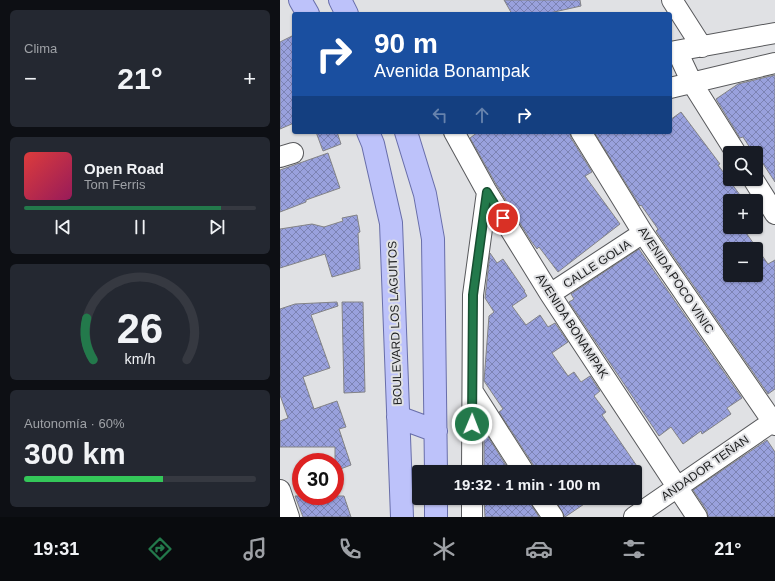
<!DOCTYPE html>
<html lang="es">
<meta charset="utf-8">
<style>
body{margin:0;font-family:Arial,sans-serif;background:#242831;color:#f1f3f6;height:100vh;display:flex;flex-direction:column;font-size:15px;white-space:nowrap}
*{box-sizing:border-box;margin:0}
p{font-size:13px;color:#9ea1a6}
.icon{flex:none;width:22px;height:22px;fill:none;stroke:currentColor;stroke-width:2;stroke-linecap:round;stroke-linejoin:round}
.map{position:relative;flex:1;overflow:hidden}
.side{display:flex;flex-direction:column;gap:10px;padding:10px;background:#0d0f14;width:280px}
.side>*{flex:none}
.hud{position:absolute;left:12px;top:12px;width:380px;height:122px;border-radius:4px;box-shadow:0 1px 3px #0004;background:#1a4fa0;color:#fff;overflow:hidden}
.tools{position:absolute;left:443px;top:146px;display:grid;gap:8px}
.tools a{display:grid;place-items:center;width:40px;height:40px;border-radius:4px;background:#171b24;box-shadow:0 1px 3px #0004;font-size:20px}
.speed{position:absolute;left:12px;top:453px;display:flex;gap:8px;font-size:20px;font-weight:700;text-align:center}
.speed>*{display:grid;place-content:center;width:52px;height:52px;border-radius:50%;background:#171b24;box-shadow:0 1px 3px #0004;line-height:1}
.speed .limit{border:6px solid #d22;background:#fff;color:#111}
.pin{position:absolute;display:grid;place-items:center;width:34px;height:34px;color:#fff;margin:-17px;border:2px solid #fff;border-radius:50%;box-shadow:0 1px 4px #0007}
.me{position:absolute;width:44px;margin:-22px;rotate:1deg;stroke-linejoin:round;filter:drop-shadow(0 0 3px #0008)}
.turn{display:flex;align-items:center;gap:14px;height:84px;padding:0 16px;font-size:18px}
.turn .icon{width:52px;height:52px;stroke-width:2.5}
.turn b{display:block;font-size:28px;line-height:34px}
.lanes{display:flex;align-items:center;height:38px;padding:0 16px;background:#0003;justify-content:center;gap:20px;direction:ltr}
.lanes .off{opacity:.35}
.big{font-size:30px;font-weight:700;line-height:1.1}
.side .tile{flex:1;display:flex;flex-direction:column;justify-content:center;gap:6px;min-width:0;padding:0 14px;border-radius:6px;background:#242831}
.side .dial{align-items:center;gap:0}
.dial svg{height:104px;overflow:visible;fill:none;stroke:#363941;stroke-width:7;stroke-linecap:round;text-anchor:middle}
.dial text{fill:#f1f3f6;stroke:none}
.song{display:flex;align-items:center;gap:12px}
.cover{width:48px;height:48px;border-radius:6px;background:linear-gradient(135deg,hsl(0 70% 55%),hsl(330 70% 35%))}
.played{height:4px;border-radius:2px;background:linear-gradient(90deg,#23794b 85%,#363941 85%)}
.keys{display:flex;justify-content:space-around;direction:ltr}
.heat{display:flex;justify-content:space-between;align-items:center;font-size:22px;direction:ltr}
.charge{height:6px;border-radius:3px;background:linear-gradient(90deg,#34c759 60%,#363941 0)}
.trip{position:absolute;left:132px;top:465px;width:230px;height:40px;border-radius:4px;background:#171b24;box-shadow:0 1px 3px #0004;font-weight:700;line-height:40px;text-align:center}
.menu{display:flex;height:64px;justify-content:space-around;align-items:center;background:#090b0e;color:#9ea1a6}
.menu .icon{width:28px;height:28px}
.menu .current{color:#23794b}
.menu b{font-size:18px;color:#f1f3f6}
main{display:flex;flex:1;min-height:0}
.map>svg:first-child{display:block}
</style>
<main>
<section class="side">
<div class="tile"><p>Clima</p>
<div class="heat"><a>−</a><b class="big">21°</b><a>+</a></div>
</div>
<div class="tile">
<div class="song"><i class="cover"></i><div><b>Open Road</b><p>Tom Ferris</p></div></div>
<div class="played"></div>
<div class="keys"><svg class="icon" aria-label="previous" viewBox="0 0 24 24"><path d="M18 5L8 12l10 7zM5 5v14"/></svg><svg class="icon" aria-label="pause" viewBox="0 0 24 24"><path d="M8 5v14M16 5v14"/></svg><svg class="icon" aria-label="next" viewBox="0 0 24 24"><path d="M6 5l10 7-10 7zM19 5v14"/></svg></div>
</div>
<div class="tile dial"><svg viewBox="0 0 100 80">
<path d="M14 69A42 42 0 1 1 86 69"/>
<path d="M14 69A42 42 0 0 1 9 37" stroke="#23794b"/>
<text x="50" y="56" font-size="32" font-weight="700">26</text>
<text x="50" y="72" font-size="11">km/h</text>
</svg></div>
<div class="tile"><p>Autonomía · 60%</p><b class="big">300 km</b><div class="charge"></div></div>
</section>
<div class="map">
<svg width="495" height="517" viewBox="0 0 495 517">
<defs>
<pattern id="building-cross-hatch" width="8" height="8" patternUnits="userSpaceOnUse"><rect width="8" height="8" fill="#99a1dd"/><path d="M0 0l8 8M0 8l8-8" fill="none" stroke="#7c83b3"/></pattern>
</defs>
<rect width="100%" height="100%" fill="#e0e1e4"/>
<path fill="url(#building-cross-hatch)" stroke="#838386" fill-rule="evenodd" d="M 224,0 L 300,0 L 301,6 L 265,14 L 232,14 Z
M 14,35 L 14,123 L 0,129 L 0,42 Z
M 495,75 L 495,182 L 476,153 L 473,150 L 472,151 L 463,137 L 460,138 L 436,99 L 458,84 Z
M 401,112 L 440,164 L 438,165 L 460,195 L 453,199 L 454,201 L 450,201 L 450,227 L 462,227 L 488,264 L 495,260 L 495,389 L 488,394 L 376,231 L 378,229 L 361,205 L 360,206 L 314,132 L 390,132 L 390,120 ZM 450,249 L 476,249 L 476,275 L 450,275 Z
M 36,132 L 57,132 L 61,144 L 43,151 Z
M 198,132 L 290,132 L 291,138 L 312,172 L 305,176 L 340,224 L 278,272 L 259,247 L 257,249 L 251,241 L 217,186 L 190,138 Z
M 48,153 L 60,188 L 26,200 L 26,202 L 0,212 L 0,170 Z
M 77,215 L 80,232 L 78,233 L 80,269 L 52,277 L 45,254 L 0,268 L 0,229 L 32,224 L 44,227 L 63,221 L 62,218 Z
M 359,249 L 462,398 L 447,408 L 451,414 L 422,434 L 421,431 L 403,444 L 391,427 L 379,436 L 289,302 L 294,299 L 291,294 Z
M 210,253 L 217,263 L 223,259 L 245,291 L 244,291 L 247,296 L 232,306 L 246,325 L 260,315 L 268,327 L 275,323 L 288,342 L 272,353 L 288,376 L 294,372 L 301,382 L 310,376 L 320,391 L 314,396 L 326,412 L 322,415 L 361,472 L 255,472 L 254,466 L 219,412 L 223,409 L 204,381 L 209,316 L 214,312 L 205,298 Z
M 57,302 L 58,306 L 31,315 L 50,368 L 23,377 L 34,409 L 57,401 L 66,427 L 59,429 L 71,465 L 55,471 L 55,447 L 0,447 L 0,421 L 8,418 L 0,395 L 0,309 L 15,304 Z
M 62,302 L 83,302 L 85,392 L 64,393 Z
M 204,430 L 230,472 L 204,472 Z
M 487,440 L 495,452 L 495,517 L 428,517 L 427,511 L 413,490 Z
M 15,496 L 64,496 L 71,517 L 23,517 Z
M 204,498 L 249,498 L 251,504 L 259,517 L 205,517 Z
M 274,498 L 313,498 L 285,517 Z"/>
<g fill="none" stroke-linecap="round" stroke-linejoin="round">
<g stroke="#58595c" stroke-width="22">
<path id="minor" d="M 392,0 L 422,47
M 397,51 L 412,83 L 456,153
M 390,52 L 495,33
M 390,88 L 495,63
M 174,132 L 207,192 L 270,294 L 417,517
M 301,132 L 363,233 L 495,425
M 0,157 L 13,153
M 473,179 L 495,214
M 270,294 L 363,233
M 193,392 L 244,472
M 192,472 L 193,295 L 207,192
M 0,490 L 9,517
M 192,498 L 192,517
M 260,498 L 273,517
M 354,517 L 495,420"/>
</g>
<g stroke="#686eaa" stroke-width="24">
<path id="major" d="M 20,0 L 28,14
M 60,0 L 67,14
M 88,132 L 93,144 L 111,223 L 122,517
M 126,132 L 145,194 L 153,239 L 156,472
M 118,417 L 156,431
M 156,498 L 156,517"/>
</g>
<use href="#minor" stroke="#fff" stroke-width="20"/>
<use href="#major" stroke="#bdc2fa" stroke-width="22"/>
</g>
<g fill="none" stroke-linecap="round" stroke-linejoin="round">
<g stroke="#174f31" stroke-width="10">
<path id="route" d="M 192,424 L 193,295 L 207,192 L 223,218"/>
</g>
<use href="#route" stroke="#23794b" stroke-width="7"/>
</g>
<g text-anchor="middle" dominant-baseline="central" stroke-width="4" stroke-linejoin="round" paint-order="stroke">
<g font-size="12" fill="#1c1d1e" stroke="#e0e1e4">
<text transform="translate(317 264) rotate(-33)">CALLE GOLIA</text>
<text transform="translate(396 280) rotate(56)">AVENIDA POCO VINIC</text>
<text transform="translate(115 323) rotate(-92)">BOULEVARD LOS LAGUITOS</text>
<text transform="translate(292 326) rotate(57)">AVENIDA BONAMPAK</text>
<text transform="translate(425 468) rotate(-35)">ANDADOR TEÑAN</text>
</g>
</g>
</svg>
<div class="tools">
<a><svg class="icon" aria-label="search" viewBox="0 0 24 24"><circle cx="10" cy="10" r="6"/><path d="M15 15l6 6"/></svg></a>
<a>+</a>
<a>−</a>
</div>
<div class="speed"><div class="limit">30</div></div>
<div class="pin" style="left:223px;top:218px;background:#d93025"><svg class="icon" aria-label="arrive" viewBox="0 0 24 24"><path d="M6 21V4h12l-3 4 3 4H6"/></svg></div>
<svg class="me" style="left:192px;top:424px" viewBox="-20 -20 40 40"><circle r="17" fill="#23794b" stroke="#fff" stroke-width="3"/><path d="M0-11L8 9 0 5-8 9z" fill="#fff"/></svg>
<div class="trip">19:32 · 1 min · 100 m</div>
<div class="hud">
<div class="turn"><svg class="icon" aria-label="right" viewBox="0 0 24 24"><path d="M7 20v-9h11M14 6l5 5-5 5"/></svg><div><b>90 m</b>Avenida Bonampak</div></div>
<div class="lanes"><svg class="icon off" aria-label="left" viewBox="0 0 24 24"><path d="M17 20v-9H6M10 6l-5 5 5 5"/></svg><svg class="icon off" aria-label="ahead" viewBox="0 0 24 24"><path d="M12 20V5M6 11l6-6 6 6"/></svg><svg class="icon" aria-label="right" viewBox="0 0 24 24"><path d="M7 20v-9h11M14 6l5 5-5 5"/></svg></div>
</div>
</div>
</main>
<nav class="menu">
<b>19:31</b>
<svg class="icon current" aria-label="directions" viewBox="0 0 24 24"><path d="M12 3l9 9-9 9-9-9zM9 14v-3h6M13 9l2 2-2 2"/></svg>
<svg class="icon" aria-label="music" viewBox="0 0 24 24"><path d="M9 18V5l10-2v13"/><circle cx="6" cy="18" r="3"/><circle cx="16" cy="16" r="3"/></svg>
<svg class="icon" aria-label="phone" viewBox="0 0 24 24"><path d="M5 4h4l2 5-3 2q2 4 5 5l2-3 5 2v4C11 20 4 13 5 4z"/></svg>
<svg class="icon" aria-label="climate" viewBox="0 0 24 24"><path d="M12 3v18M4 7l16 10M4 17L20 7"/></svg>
<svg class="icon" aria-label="car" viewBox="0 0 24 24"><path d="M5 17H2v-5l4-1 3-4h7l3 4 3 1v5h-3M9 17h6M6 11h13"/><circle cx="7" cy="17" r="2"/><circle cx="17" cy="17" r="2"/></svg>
<svg class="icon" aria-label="filters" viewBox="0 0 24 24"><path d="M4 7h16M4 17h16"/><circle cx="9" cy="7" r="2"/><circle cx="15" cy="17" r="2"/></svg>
<b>21°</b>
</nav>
